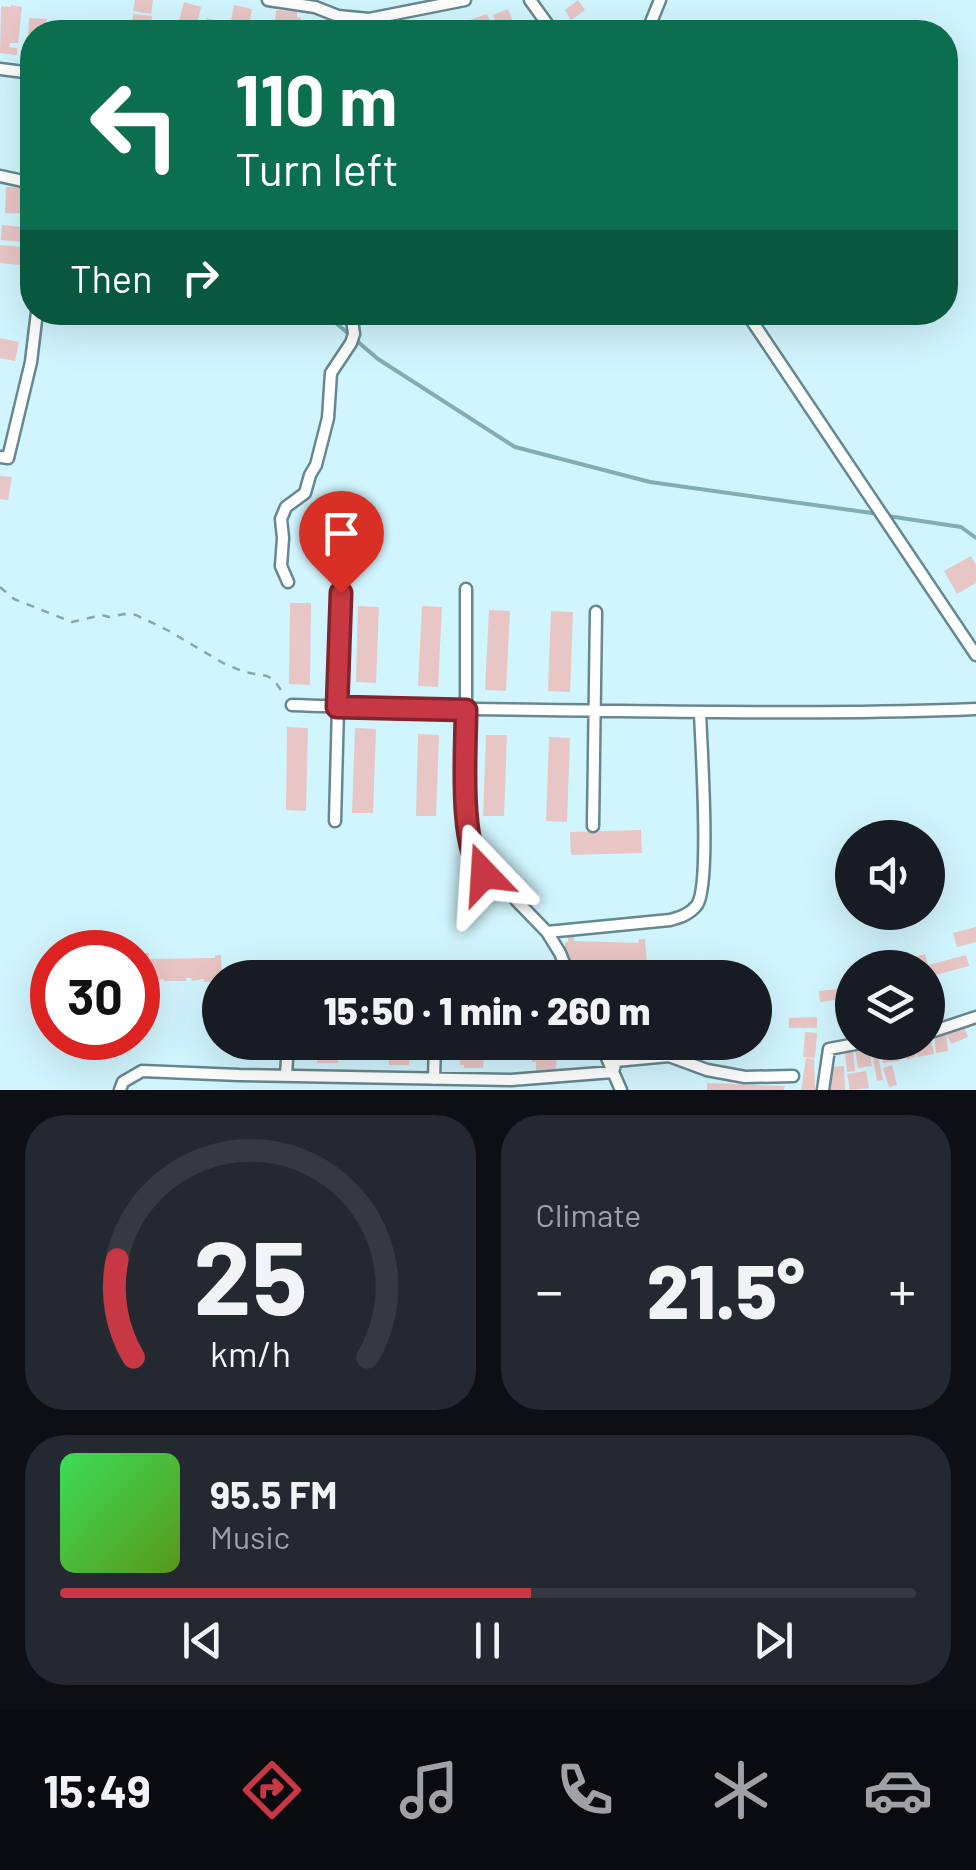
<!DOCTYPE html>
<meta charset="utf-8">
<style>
body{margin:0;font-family:Barlow,sans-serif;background:#242831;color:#f1f3f6;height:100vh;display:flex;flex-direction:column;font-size:38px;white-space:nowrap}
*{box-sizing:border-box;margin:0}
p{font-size:32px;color:#9ea1a6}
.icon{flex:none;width:55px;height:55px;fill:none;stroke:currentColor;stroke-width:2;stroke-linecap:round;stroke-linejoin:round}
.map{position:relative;height:1090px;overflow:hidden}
.details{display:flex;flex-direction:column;gap:25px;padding:25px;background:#0d0f14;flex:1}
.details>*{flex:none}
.banner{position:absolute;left:20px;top:20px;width:938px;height:305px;border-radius:40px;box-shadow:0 10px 40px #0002;background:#0b6e4f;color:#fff;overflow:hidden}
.controls{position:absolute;left:835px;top:820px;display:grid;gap:20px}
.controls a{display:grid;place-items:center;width:110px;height:110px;border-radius:50%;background:#171b24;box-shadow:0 10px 40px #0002;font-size:50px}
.speed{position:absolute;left:30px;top:930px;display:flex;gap:20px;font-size:50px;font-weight:700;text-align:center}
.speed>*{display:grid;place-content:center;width:130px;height:130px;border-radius:50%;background:#171b24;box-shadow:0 10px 40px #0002;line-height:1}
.speed .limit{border:15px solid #d22;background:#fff;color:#111}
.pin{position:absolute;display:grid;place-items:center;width:85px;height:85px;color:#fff;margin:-102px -42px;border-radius:50% 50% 50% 0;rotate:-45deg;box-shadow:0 0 10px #0007}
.pin .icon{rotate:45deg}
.me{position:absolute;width:110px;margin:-55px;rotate:340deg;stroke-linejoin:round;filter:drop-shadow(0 0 8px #0008)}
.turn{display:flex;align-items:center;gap:35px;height:210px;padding:0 50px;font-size:45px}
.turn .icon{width:130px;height:130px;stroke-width:2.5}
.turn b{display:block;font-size:70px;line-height:85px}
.then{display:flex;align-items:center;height:95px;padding:0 50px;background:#0003;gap:20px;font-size:38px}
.big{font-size:75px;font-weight:800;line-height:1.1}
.details .widget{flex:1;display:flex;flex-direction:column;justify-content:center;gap:15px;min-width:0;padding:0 35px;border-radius:40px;background:#242831}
.details .dial{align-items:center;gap:0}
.dial svg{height:260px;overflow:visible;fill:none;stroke:#363941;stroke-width:7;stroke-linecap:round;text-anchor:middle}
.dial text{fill:#f1f3f6;stroke:none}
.song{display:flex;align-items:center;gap:30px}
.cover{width:120px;height:120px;border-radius:15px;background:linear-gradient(135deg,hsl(130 70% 55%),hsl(90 70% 35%))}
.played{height:10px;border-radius:5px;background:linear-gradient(90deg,#c83844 55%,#363941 55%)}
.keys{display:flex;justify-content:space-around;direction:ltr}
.heat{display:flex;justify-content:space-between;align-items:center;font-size:55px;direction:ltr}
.details .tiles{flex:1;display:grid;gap:25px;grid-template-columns:1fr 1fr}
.widget:last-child{grid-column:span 2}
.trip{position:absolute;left:202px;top:960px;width:570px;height:100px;border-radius:50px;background:#171b24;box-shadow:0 10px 40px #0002;font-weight:800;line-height:100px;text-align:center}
.tab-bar{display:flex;height:160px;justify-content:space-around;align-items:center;background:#090b0e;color:#9ea1a6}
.tab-bar .icon{width:70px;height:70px}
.tab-bar .active{color:#c83844}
.tab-bar b{font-size:45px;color:#f1f3f6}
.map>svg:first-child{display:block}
</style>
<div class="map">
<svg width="976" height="1090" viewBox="0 0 976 1090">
<rect width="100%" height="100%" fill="#d1f5fe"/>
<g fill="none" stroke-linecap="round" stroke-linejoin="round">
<path stroke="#82acb7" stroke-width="4" d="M 323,312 L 378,359 L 515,447 L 650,482 L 879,514
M 888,516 L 961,527 L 976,538"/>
</g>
<path fill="#e8c6c5" d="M 135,0 L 153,0 L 151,14 L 133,11 Z
M 578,0 L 585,10 L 571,20 L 565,10 Z
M 184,2 L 201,7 L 195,32 L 176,32 Z
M 11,5 L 22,7 L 18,43 L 10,43 L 9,47 L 17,48 L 17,55 L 0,53 L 1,6 L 11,7 Z
M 234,5 L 252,9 L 248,32 L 229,32 Z
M 508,9 L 517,32 L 500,32 L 493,15 Z
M 276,10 L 297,12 L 297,17 L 301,18 L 300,26 L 295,26 L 295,32 L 274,32 Z
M 133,14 L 152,16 L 150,32 L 131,32 Z
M 487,14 L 495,32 L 472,32 L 467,21 Z
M 29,18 L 47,19 L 47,32 L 32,32 L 32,58 L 27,57 Z
M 207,18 L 227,24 L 225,32 L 202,32 Z
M 6,187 L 20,187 L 20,195 L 32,195 L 32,214 L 5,213 Z
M 2,225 L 32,228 L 32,243 L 1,240 Z
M 0,245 L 32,248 L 30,266 L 0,263 Z
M 0,338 L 19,342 L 15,361 L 0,358 Z
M 0,476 L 12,477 L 8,500 L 0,499 Z
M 971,556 L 976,565 L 976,583 L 957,594 L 944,571 Z
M 290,603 L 311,603 L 310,685 L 289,684 Z
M 358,606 L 379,607 L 376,683 L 356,682 Z
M 422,606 L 442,607 L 438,687 L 418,686 Z
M 489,610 L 510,611 L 506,691 L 485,690 Z
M 551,611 L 573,612 L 570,692 L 548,691 Z
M 287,727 L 308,728 L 306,811 L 286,810 Z
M 355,728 L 376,729 L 373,813 L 352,813 Z
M 418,734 L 439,735 L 436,816 L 416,816 Z
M 486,735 L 507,735 L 504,816 L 483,816 Z
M 549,737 L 570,738 L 567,822 L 546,821 Z
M 641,830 L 642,853 L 571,855 L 570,832 Z
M 976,927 L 976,942 L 957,947 L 953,933 Z
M 568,937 L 574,937 L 574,941 L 638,943 L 639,939 L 645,939 L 647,964 L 637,964 L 637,968 L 628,967 L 628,964 L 624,964 L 624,967 L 614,967 L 615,963 L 610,963 L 610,967 L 601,967 L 601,963 L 596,963 L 596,965 L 583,962 L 583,965 L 573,965 L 573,961 L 565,961 L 565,942 L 568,942 Z
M 143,953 L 149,953 L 149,959 L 215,958 L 215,955 L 221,955 L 222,978 L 213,979 L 213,982 L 204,982 L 204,979 L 192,981 L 191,978 L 186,978 L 186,981 L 164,981 L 164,979 L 151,981 L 151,977 L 141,977 L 141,959 L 143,959 Z
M 925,954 L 928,965 L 966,955 L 969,966 L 928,977 L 928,968 L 905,968 L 903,960 Z
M 840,989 L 841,1001 L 848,1001 L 848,1009 L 840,1009 L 839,1002 L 836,1003 L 836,1000 L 820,1002 L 819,991 Z
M 941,991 L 944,1007 L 929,1010 L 928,993 Z
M 941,1010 L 945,1019 L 928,1026 L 928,1015 Z
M 817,1017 L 817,1028 L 789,1028 L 789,1018 Z
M 963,1025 L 968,1037 L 951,1044 L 946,1032 Z
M 928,1029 L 929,1029 L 934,1054 L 917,1057 L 915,1042 L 928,1042 Z
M 805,1032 L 817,1033 L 815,1058 L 803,1057 Z
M 946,1033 L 948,1051 L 936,1053 L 934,1035 Z
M 243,1042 L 264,1042 L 264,1057 L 243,1056 Z
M 318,1042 L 339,1042 L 339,1045 L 342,1045 L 342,1054 L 339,1054 L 338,1063 L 317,1063 Z
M 390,1042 L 411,1042 L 409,1065 L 389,1065 L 389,1055 L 386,1055 L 386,1046 L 390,1046 Z
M 464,1042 L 484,1042 L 484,1050 L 488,1049 L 487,1058 L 484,1058 L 483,1068 L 464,1068 L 464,1065 L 460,1065 L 460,1059 L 463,1059 Z
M 533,1042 L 557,1042 L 556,1071 L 536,1071 L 536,1062 L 532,1062 L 532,1052 L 537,1052 L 537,1048 L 533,1047 Z
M 879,1042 L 896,1042 L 899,1061 L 883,1063 Z
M 912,1042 L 916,1057 L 907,1060 L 906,1055 L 901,1056 L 898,1044 Z
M 869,1046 L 872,1066 L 858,1068 L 855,1049 Z
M 876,1046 L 883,1080 L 877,1081 L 871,1047 Z
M 853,1049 L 855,1071 L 847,1072 L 845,1050 Z
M 806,1058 L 814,1059 L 815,1090 L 801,1090 Z
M 892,1065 L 897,1085 L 889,1087 L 883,1068 Z
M 844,1066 L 845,1090 L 829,1090 L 829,1067 Z
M 866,1071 L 869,1088 L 850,1090 L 847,1074 Z
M 707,1083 L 785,1086 L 784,1090 L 707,1090 Z"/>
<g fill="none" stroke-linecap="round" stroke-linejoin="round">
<g stroke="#678890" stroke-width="15">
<path id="minor" d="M 268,0 L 315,7 L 338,16 L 369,19 L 465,0
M 530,0 L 553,32
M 647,32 L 660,0
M 0,69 L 32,73
M 0,176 L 32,183
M 746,312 L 976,655
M 0,457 L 8,458 L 31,362 L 37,312
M 288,582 L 281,566 L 283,538 L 281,519 L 286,507 L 305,493 L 310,475 L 316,465 L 328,418 L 331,373 L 351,343 L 354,334 L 351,312
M 466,589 L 466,819 L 475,860 L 484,873 L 511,878 L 513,882 L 516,900 L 547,932 L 560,953 L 570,978
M 292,705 C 401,709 510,709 619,711 C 738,712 857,714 976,709
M 335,821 L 341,593
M 593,826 L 596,612
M 547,932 L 670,920 C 681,917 690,914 697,905 C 711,885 701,744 700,712
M 437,978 L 437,974
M 928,1033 L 976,1017
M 600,1042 L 621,1090
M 286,1076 L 288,1042
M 434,1079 L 435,1042
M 120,1090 L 123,1082 L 142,1071 L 239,1075 L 511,1080 L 613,1072 L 616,1061 L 669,1056 L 707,1070 L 745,1077 L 793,1076
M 823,1090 L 829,1049 L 866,1042"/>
</g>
<path stroke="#8aa5ab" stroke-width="2.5" stroke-dasharray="8 8" stroke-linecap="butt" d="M 0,587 L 14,599 L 72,622 L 102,615 L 109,617 L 124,614 L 136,615 L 169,631 L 223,663 L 244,672 L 267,676 L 274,680 L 285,696"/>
<use href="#minor" stroke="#fff" stroke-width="10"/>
</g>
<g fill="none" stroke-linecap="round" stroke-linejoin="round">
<g stroke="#82242c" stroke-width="25">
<path id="route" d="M 341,593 L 337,707 L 466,710 C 466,748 458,848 484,874"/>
</g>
<use href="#route" stroke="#c83844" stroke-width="18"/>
</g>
</svg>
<div class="controls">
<a><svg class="icon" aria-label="sound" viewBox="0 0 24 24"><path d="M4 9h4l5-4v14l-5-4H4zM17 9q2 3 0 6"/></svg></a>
<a><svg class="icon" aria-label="layers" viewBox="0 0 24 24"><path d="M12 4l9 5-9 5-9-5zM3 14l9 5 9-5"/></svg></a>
</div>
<div class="speed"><div class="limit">30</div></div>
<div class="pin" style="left:341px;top:593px;background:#d93025"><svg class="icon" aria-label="arrive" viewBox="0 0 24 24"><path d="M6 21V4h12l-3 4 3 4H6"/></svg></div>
<svg class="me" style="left:484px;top:874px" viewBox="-20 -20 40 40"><path d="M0-17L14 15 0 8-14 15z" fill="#c83844" stroke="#fff" stroke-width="4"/></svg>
<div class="trip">15:50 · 1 min · 260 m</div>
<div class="banner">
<div class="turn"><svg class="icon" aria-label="left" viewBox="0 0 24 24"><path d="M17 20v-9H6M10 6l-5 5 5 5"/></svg><div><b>110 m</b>Turn left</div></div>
<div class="then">Then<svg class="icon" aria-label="right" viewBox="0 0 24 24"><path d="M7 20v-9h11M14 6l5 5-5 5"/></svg></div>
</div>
</div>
<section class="details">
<div class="tiles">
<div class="widget dial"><svg viewBox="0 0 100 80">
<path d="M14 69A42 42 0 1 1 86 69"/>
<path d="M14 69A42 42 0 0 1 9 39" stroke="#c83844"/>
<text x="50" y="56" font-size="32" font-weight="700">25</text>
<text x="50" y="72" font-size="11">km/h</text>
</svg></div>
<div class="widget"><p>Climate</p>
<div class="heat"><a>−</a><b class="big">21.5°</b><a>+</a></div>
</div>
<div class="widget">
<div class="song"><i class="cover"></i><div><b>95.5 FM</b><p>Music</p></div></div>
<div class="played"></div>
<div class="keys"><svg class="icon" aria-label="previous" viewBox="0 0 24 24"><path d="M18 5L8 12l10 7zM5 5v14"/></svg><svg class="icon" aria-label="pause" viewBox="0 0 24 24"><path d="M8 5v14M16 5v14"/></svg><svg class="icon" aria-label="next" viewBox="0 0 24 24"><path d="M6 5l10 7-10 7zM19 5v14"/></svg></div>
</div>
</div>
</section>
<nav class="tab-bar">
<b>15:49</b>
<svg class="icon active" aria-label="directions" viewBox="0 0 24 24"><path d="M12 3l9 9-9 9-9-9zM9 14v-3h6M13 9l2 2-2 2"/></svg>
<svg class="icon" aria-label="music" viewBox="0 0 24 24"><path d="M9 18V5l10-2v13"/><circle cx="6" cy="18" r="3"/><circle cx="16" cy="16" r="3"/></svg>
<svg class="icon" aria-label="phone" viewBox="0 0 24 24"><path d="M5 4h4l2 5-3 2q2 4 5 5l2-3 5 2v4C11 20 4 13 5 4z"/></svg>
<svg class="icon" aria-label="climate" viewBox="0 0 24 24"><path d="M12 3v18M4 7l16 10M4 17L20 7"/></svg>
<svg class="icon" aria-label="car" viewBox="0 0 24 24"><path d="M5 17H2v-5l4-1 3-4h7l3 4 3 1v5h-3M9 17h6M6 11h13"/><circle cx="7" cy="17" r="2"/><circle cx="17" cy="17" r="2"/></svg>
</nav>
